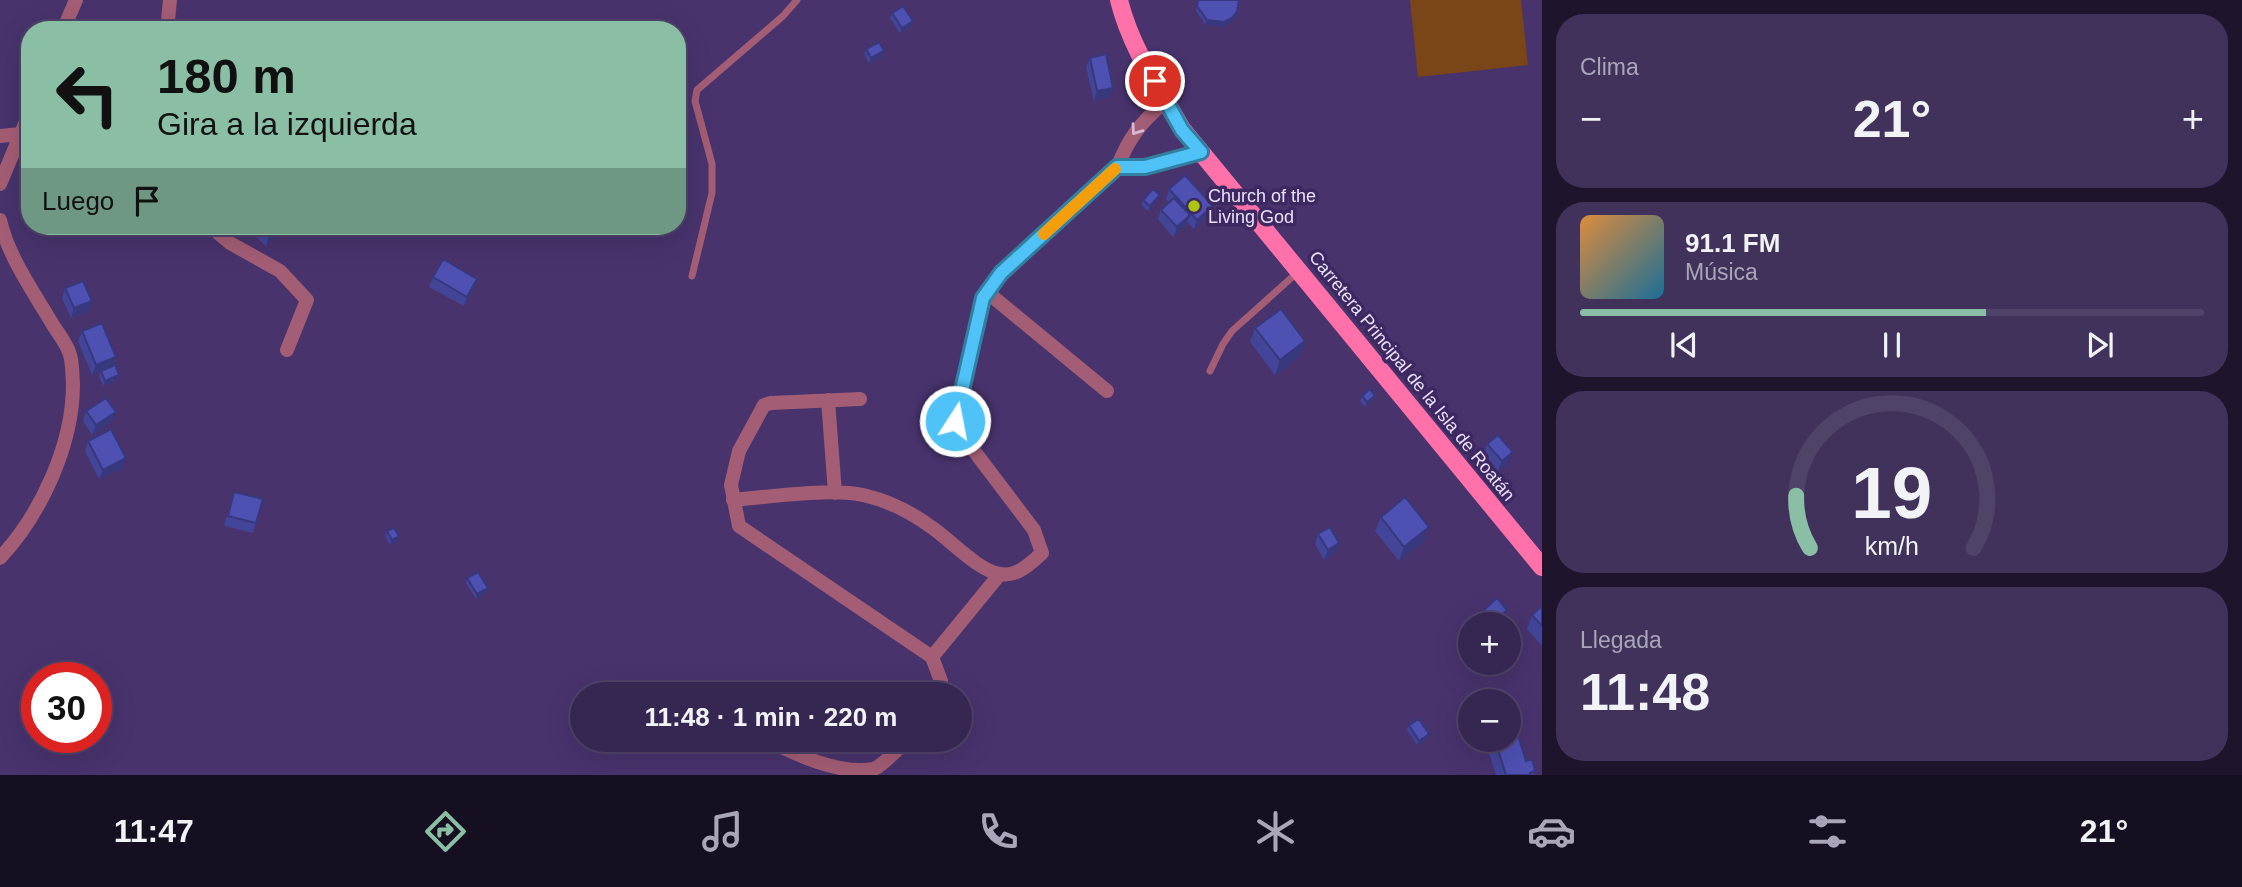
<!DOCTYPE html>
<html lang="es">
<meta charset="utf-8">
<style>
body{margin:0;font-family:Arial,sans-serif;background:#41325c;color:#f1f3f6;height:100vh;display:flex;flex-direction:column;font-size:26px;white-space:nowrap}
*{box-sizing:border-box;margin:0}
p{font-size:23px;color:#aaa5b8}
.icon{flex:none;width:38px;height:38px;fill:none;stroke:currentColor;stroke-width:2;stroke-linecap:round;stroke-linejoin:round}
.map{position:relative;flex:1;overflow:hidden}
.sheet{display:flex;flex-direction:column;gap:14px;padding:14px;background:#1e152d;width:700px}
.sheet>*{flex:none}
.hud{position:absolute;left:21px;top:21px;width:665px;height:214px;border-radius:28px;box-shadow:0 7px 28px #0002,0 0 0 2px #504369;background:#8abfa5;color:#111;overflow:hidden}
.buttons{position:absolute;left:1458px;top:612px;display:grid;gap:14px}
.buttons a{display:grid;place-items:center;width:63px;height:63px;border-radius:50%;background:#362652;box-shadow:0 7px 28px #0002,0 0 0 2px #504369;font-size:35px}
.speed{position:absolute;left:21px;top:662px;display:flex;gap:14px;font-size:35px;font-weight:700;text-align:center}
.speed>*{display:grid;place-content:center;width:91px;height:91px;border-radius:50%;background:#362652;box-shadow:0 7px 28px #0002,0 0 0 2px #504369;line-height:1}
.speed .limit{border:10px solid #d22;background:#fff;color:#111}
.pin{position:absolute;display:grid;place-items:center;width:60px;height:60px;color:#fff;margin:-30px;border:4px solid #fff;border-radius:50%;box-shadow:0 2px 7px #0007}
.me{position:absolute;width:77px;margin:-38px;rotate:11deg;stroke-linejoin:round;filter:drop-shadow(0 0 5px #0008)}
.turn{display:flex;align-items:center;gap:24px;height:147px;padding:0 21px;font-size:32px}
.turn .icon{width:91px;height:91px;stroke-width:2.5}
.turn b{display:block;font-size:49px;line-height:60px}
.then{display:flex;align-items:center;height:66px;padding:0 21px;background:#0003;gap:14px;font-size:26px}
.big{font-size:52px;font-weight:700;line-height:1.1}
.sheet .card{flex:1;display:flex;flex-direction:column;justify-content:center;gap:10px;min-width:0;padding:0 24px;border-radius:28px;background:#41325c}
.sheet .dial{align-items:center;gap:0}
.dial svg{height:182px;overflow:visible;fill:none;stroke:#504369;stroke-width:7;stroke-linecap:round;text-anchor:middle}
.dial text{fill:#f1f3f6;stroke:none}
.song{display:flex;align-items:center;gap:21px}
.cover{width:84px;height:84px;border-radius:10px;background:linear-gradient(135deg,hsl(30 70% 55%),hsl(200 70% 35%))}
.played{height:7px;border-radius:4px;background:linear-gradient(90deg,#8abfa5 65%,#504369 65%)}
.keys{display:flex;justify-content:space-around;direction:ltr}
.heat{display:flex;justify-content:space-between;align-items:center;font-size:38px;direction:ltr}
.trip{position:absolute;left:570px;top:682px;width:402px;height:70px;border-radius:35px;background:#362652;box-shadow:0 7px 28px #0002,0 0 0 2px #504369;font-weight:700;line-height:70px;text-align:center}
.dock{display:flex;height:112px;justify-content:space-around;align-items:center;background:#160f21;color:#aaa5b8}
.dock .icon{width:49px;height:49px}
.dock .active{color:#8abfa5}
.dock b{font-size:32px;color:#f1f3f6}
main{display:flex;flex:1;min-height:0}
.map>svg:first-child{display:block}
</style>
<main>
<div class="map">
<svg width="1542" height="775" viewBox="0 0 1542 775">
<rect width="100%" height="100%" fill="#48336d"/>
<path fill="#7a4617" d="M 1410,0 L 1521,0 L 1528,65 L 1418,77 Z"/>
<g fill="none" stroke-linecap="round" stroke-linejoin="round">
<path stroke="#a35d75" stroke-width="7" d="M 692,276 L 712,193 L 712,164 L 695,101 L 697,90 L 783,16 L 797,0
M 1210,371 L 1223,344 L 1232,331 L 1299,271"/>
<path stroke="#a35d75" stroke-width="14" d="M 63,30 L 76,0
M 167,30 L 170,0
M 0,136 L 20,134
M 1117,168 L 1145,167 L 1201,152
M 0,184 L 30,112
M 0,220 C 9,258 33,291 53,325 C 58,333 66,343 69,352 C 73,361 72,374 73,384 C 73,445 41,514 0,558
M 210,226 L 230,243 L 280,271 L 307,300 L 287,350
M 987,292 L 1107,391
M 860,399 L 771,403 L 764,405 L 739,451 L 731,485 L 739,526 L 932,657 L 941,681 L 939,695
M 828,400 L 835,493
M 733,500 C 769,497 833,487 867,496 C 892,502 914,514 934,529 C 951,541 979,571 1000,574 C 1017,577 1030,564 1042,553 L 1034,530 L 962,435 L 955,421 L 983,298 L 1001,273 L 1117,168 C 1129,137 1141,122 1166,101
M 932,657 L 1000,574
M 767,740 C 797,755 839,775 874,769 C 886,763 897,749 907,740"/>
<path stroke="#ff71a8" stroke-width="18" d="M 1119,0 C 1130,46 1159,89 1182,129 L 1542,567"/>
</g>
<path fill="#434599" d="M 1197,0 L 1239,0 L 1236,17 L 1230,23 L 1222,27 L 1205,24 L 1196,11 Z
M 892,13 L 911,25 L 900,33 L 890,18 Z
M 866,49 L 884,51 L 883,56 L 869,63 L 864,54 Z
M 1090,58 L 1110,97 L 1094,101 L 1086,67 Z
M 29,187 L 30,187 L 30,217 L 20,214 Z
M 1169,189 L 1209,215 L 1194,229 L 1187,222 L 1186,225 L 1173,237 L 1158,219 L 1161,210 L 1169,203 L 1166,199 Z
M 1143,200 L 1158,200 L 1148,211 L 1141,205 Z
M 247,226 L 285,226 L 266,246 L 246,228 Z
M 433,277 L 477,279 L 474,288 L 464,306 L 429,287 Z
M 65,288 L 89,310 L 71,318 L 62,298 Z
M 1255,328 L 1305,341 L 1300,356 L 1275,375 L 1250,342 Z
M 82,331 L 116,357 L 113,366 L 119,375 L 117,380 L 103,386 L 99,376 L 101,371 L 92,375 L 78,341 Z
M 1362,396 L 1374,400 L 1365,407 L 1360,401 Z
M 86,411 L 112,421 L 92,435 L 83,421 Z
M 88,441 L 122,468 L 99,479 L 85,451 Z
M 1487,444 L 1509,462 L 1498,471 L 1484,453 Z
M 234,492 L 256,523 L 253,533 L 224,526 Z
M 1381,517 L 1424,541 L 1399,561 L 1375,531 Z
M 387,531 L 397,541 L 390,545 L 385,536 Z
M 1318,534 L 1339,543 L 1336,552 L 1324,560 L 1315,544 Z
M 467,578 L 488,588 L 486,593 L 476,599 L 466,583 Z
M 1542,606 L 1542,646 L 1527,629 L 1532,615 Z
M 1484,610 L 1507,610 L 1503,619 L 1497,625 L 1485,625 L 1481,619 Z
M 1409,725 L 1429,734 L 1427,739 L 1417,745 L 1407,730 Z
M 1489,740 L 1508,740 L 1526,761 L 1534,775 L 1496,775 L 1487,747 Z"/>
<path fill="#37387d" d="M 1237,12 L 1236,17 L 1230,23 L 1222,27 L 1205,24 L 1207,20 Z
M 913,21 L 911,25 L 900,33 L 902,28 Z
M 884,51 L 883,56 L 869,63 L 871,58 Z
M 1113,88 L 1110,97 L 1094,101 L 1097,91 Z
M 1160,195 L 1158,200 L 1148,211 L 1150,206 Z
M 1213,206 L 1209,215 L 1194,229 L 1197,220 Z
M 1190,215 L 1186,225 L 1173,237 L 1177,227 Z
M 280,226 L 285,226 L 266,246 L 269,237 Z
M 477,279 L 474,288 L 464,306 L 467,297 Z
M 92,301 L 89,310 L 71,318 L 74,308 Z
M 1305,341 L 1300,356 L 1275,375 L 1280,360 Z
M 116,357 L 113,366 L 92,375 L 96,365 Z
M 119,375 L 117,380 L 103,386 L 105,381 Z
M 1375,396 L 1374,400 L 1365,407 L 1367,402 Z
M 116,412 L 112,421 L 92,435 L 96,425 Z
M 1513,452 L 1509,462 L 1498,471 L 1502,461 Z
M 126,458 L 122,468 L 99,479 L 103,470 Z
M 1429,527 L 1424,541 L 1399,561 L 1404,547 Z
M 399,536 L 397,541 L 390,545 L 392,540 Z
M 1339,543 L 1336,552 L 1324,560 L 1328,550 Z
M 488,588 L 486,593 L 476,599 L 477,594 Z
M 1507,610 L 1503,619 L 1497,625 L 1493,625 L 1494,621 Z
M 1429,734 L 1427,739 L 1417,745 L 1419,741 Z"/>
<path fill="#4e50b2" stroke="#37387d" stroke-width="2" d="M 1198,0 L 1239,0 L 1237,12 L 1232,18 L 1224,22 L 1207,20 L 1197,6 Z
M 903,6 L 913,21 L 902,28 L 892,13 Z
M 879,42 L 884,51 L 871,58 L 866,49 Z
M 1106,54 L 1113,88 L 1097,91 L 1090,58 Z
M 1185,175 L 1213,206 L 1197,220 L 1169,189 Z
M 29,187 L 30,187 L 30,206 L 23,204 Z
M 1153,189 L 1160,195 L 1150,206 L 1143,200 Z
M 1174,198 L 1190,215 L 1177,227 L 1161,210 Z
M 258,226 L 280,226 L 269,237 Z
M 443,259 L 477,279 L 467,297 L 433,277 Z
M 83,281 L 92,301 L 74,308 L 65,288 Z
M 1281,309 L 1305,341 L 1280,360 L 1255,328 Z
M 102,323 L 116,357 L 96,365 L 82,331 Z
M 115,365 L 119,375 L 105,381 L 101,371 Z
M 1370,389 L 1375,396 L 1367,402 L 1362,396 Z
M 106,398 L 116,412 L 96,425 L 86,411 Z
M 111,429 L 126,458 L 103,470 L 88,441 Z
M 1498,435 L 1513,452 L 1502,461 L 1487,444 Z
M 234,492 L 263,499 L 256,523 L 228,516 Z
M 1405,497 L 1429,527 L 1404,547 L 1381,517 Z
M 1330,527 L 1339,543 L 1328,550 L 1318,534 Z
M 394,528 L 399,536 L 392,540 L 387,531 Z
M 478,572 L 488,588 L 477,594 L 467,578 Z
M 1497,598 L 1507,610 L 1494,621 L 1484,610 Z
M 1542,606 L 1542,626 L 1532,615 Z
M 1419,719 L 1429,734 L 1419,741 L 1409,725 Z
M 1515,725 L 1526,761 L 1532,759 L 1535,771 L 1530,773 L 1530,775 L 1506,775 L 1495,740 L 1508,740 L 1508,727 Z"/>
<defs><path id="oneway-chevron" d="M-2-3.5L2.5 0L-2 3.5" fill="none" stroke-width="1.6" stroke-linecap="round" stroke-linejoin="round" transform="scale(1.75)"/></defs>
<use stroke="#d4b9d5" href="#oneway-chevron" transform="translate(1136 130) rotate(125)"/>
<g fill="none" stroke-linecap="round" stroke-linejoin="round">
<g stroke="#337fa1" stroke-width="18">
<path id="route" d="M 955,421 L 983,298 L 1001,273 L 1117,167 L 1145,167 L 1201,152 L 1182,130 L 1155,81"/>
</g>
<use href="#route" stroke="#4fc3f7" stroke-width="12"/>
<path stroke="#f59e0b" stroke-width="12" d="M 1044,234 L 1115,169"/>
</g>
<circle fill="#adc60d" stroke="#3e2861" stroke-width="2.5" cx="1194" cy="206" r="7"/>
<g text-anchor="middle" dominant-baseline="central" stroke-width="7" stroke-linejoin="round" paint-order="stroke">
<g font-size="18" fill="#e9e1fe" stroke="#3e2861" text-anchor="start">
<text x="1208" y="196">Church of the<tspan x="1208" dy="21">Living God</tspan></text>
</g>
<g font-size="18" fill="#e9e1fe" stroke="#3e2861">
<text transform="translate(1412 376) rotate(51)">Carretera Principal de la Isla de Roatán</text>
</g>
</g>
</svg>
<div class="buttons">
<a>+</a>
<a>−</a>
</div>
<div class="speed"><div class="limit">30</div></div>
<div class="pin" style="left:1155px;top:81px;background:#d93025"><svg class="icon" aria-label="arrive" viewBox="0 0 24 24"><path d="M6 21V4h12l-3 4 3 4H6"/></svg></div>
<svg class="me" style="left:955px;top:421px" viewBox="-20 -20 40 40"><circle r="17" fill="#4fc3f7" stroke="#fff" stroke-width="3"/><path d="M0-11L8 9 0 5-8 9z" fill="#fff"/></svg>
<div class="trip">11:48 · 1 min · 220 m</div>
<div class="hud">
<div class="turn"><svg class="icon" aria-label="left" viewBox="0 0 24 24"><path d="M17 20v-9H6M10 6l-5 5 5 5"/></svg><div><b>180 m</b>Gira a la izquierda</div></div>
<div class="then">Luego<svg class="icon" aria-label="arrive" viewBox="0 0 24 24"><path d="M6 21V4h12l-3 4 3 4H6"/></svg></div>
</div>
</div>
<section class="sheet">
<div class="card"><p>Clima</p>
<div class="heat"><a>−</a><b class="big">21°</b><a>+</a></div>
</div>
<div class="card">
<div class="song"><i class="cover"></i><div><b>91.1 FM</b><p>Música</p></div></div>
<div class="played"></div>
<div class="keys"><svg class="icon" aria-label="previous" viewBox="0 0 24 24"><path d="M18 5L8 12l10 7zM5 5v14"/></svg><svg class="icon" aria-label="pause" viewBox="0 0 24 24"><path d="M8 5v14M16 5v14"/></svg><svg class="icon" aria-label="next" viewBox="0 0 24 24"><path d="M6 5l10 7-10 7zM19 5v14"/></svg></div>
</div>
<div class="card dial"><svg viewBox="0 0 100 80">
<path d="M14 69A42 42 0 1 1 86 69"/>
<path d="M14 69A42 42 0 0 1 8 46" stroke="#8abfa5"/>
<text x="50" y="56" font-size="32" font-weight="700">19</text>
<text x="50" y="72" font-size="11">km/h</text>
</svg></div>
<div class="card"><p>Llegada</p><b class="big">11:48</b></div>
</section>
</main>
<nav class="dock">
<b>11:47</b>
<svg class="icon active" aria-label="directions" viewBox="0 0 24 24"><path d="M12 3l9 9-9 9-9-9zM9 14v-3h6M13 9l2 2-2 2"/></svg>
<svg class="icon" aria-label="music" viewBox="0 0 24 24"><path d="M9 18V5l10-2v13"/><circle cx="6" cy="18" r="3"/><circle cx="16" cy="16" r="3"/></svg>
<svg class="icon" aria-label="phone" viewBox="0 0 24 24"><path d="M5 4h4l2 5-3 2q2 4 5 5l2-3 5 2v4C11 20 4 13 5 4z"/></svg>
<svg class="icon" aria-label="climate" viewBox="0 0 24 24"><path d="M12 3v18M4 7l16 10M4 17L20 7"/></svg>
<svg class="icon" aria-label="car" viewBox="0 0 24 24"><path d="M5 17H2v-5l4-1 3-4h7l3 4 3 1v5h-3M9 17h6M6 11h13"/><circle cx="7" cy="17" r="2"/><circle cx="17" cy="17" r="2"/></svg>
<svg class="icon" aria-label="filters" viewBox="0 0 24 24"><path d="M4 7h16M4 17h16"/><circle cx="9" cy="7" r="2"/><circle cx="15" cy="17" r="2"/></svg>
<b>21°</b>
</nav>
